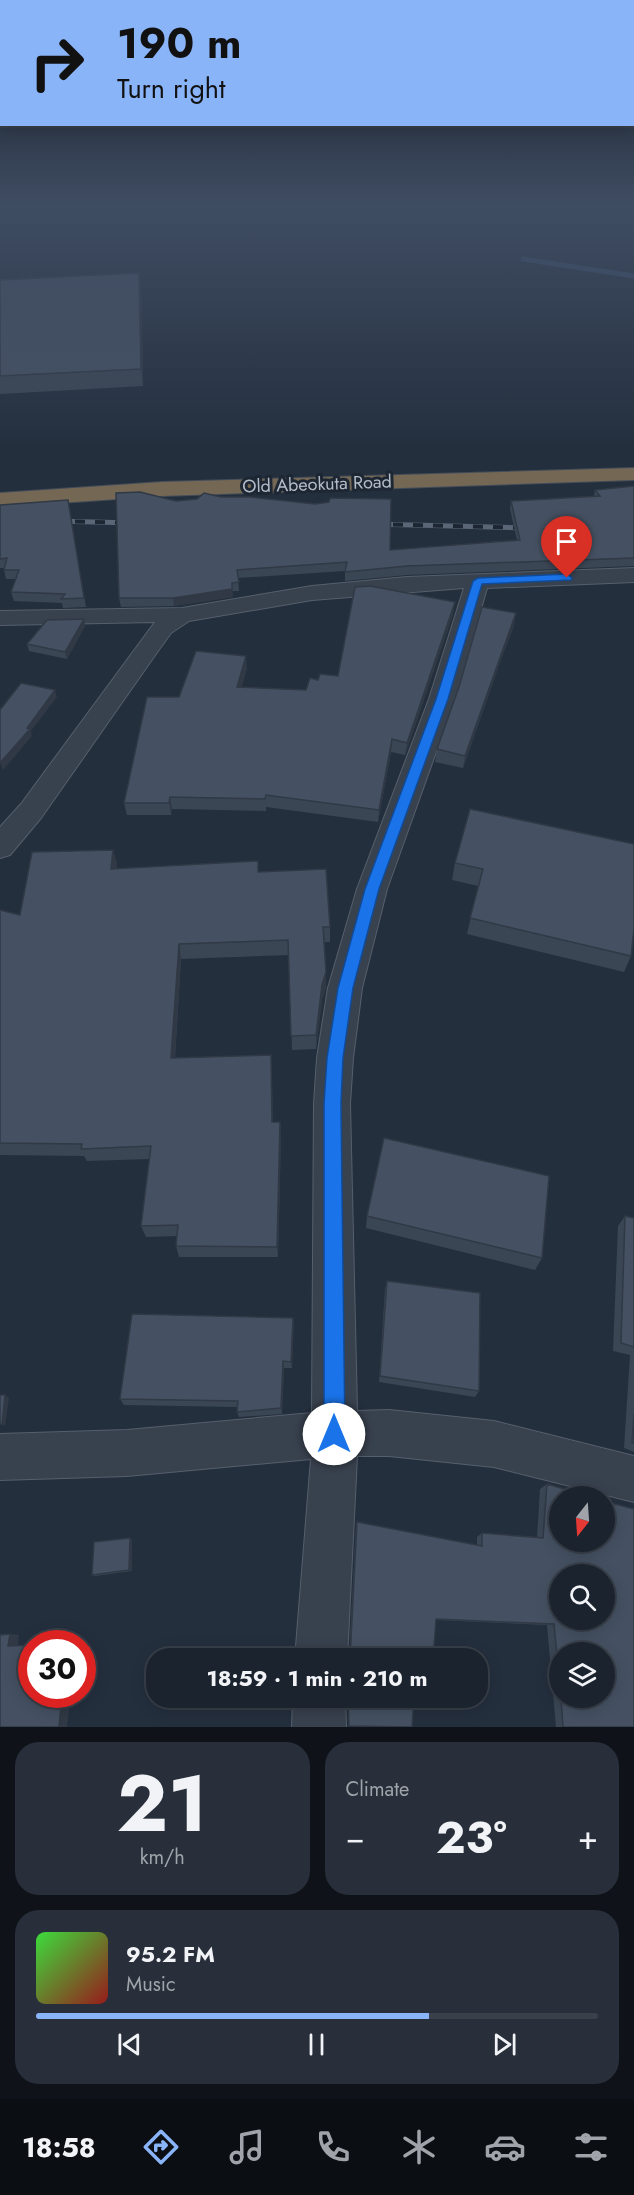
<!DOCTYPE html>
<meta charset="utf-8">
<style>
body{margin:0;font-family:Jost,sans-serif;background:#282f3a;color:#f1f3f6;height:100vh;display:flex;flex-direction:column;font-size:22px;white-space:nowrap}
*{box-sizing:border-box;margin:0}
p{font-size:20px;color:#a0a4aa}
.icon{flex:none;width:33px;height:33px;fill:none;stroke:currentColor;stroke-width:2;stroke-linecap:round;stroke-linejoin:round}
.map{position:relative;height:1727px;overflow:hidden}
.drawer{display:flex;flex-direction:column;gap:15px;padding:15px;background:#0f1319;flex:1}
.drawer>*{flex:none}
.hud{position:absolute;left:0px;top:0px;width:634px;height:126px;box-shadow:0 3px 15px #0003,0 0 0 2px #39404a;background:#8ab4f8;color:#111;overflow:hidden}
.needle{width:39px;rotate:197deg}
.fabs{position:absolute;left:549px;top:1486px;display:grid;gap:12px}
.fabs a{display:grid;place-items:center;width:66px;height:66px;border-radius:50%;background:#1b232e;box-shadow:0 3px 15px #0003,0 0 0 2px #39404a;font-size:30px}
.speed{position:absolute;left:18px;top:1630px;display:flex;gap:12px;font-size:30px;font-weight:700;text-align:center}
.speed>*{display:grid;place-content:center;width:78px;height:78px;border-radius:50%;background:#1b232e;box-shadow:0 3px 15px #0003,0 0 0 2px #39404a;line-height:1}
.speed .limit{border:9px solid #d22;background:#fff;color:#111}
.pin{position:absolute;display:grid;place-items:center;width:51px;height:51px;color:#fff;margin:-62px -26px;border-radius:50% 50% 50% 0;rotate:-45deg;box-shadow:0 0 6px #0007}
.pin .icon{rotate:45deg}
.me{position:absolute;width:66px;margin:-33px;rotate:0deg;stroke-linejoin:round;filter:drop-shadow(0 0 4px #0008)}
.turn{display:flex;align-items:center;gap:21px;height:126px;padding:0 18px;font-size:27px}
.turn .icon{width:78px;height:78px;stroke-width:2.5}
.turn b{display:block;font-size:42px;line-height:51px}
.big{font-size:45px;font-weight:700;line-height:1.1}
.drawer .tile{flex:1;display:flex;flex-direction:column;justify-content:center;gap:9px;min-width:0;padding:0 21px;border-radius:24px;background:#282f3a}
.drawer .dial{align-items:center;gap:0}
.dial b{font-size:78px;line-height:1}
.song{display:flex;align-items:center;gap:18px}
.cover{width:72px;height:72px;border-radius:9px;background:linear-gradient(135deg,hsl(120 70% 55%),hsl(0 70% 35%))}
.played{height:6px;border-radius:3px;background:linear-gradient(90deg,#8ab4f8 70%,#39404a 70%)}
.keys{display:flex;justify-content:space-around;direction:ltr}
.heat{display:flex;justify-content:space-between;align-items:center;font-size:33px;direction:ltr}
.drawer .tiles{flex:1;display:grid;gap:15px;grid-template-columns:1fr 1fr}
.tile:last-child{grid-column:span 2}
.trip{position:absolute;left:146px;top:1648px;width:342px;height:60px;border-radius:24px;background:#1b232e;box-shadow:0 3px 15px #0003,0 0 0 2px #39404a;font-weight:700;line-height:60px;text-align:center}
.tab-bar{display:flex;height:96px;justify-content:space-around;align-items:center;background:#0b0e12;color:#a0a4aa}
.tab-bar .icon{width:42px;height:42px}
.tab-bar .selected{color:#8ab4f8}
.tab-bar b{font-size:27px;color:#f1f3f6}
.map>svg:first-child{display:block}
</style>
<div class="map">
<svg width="634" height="1727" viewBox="0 0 634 1727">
<rect width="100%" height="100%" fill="#242f3e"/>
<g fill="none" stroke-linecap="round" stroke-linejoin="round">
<path stroke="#394c67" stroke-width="5" d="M 523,259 L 634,276"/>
<g stroke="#565f6c" stroke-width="2">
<path id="street" d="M 634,568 L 634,582 L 487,588 L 455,699 L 387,889 L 362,988 L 353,1058 L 350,1104 L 357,1411 L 389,1410 L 494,1421 L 634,1456 L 634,1502 L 494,1467 L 389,1456 L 357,1456 L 347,1659 L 295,1659 L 311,1459 L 127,1476 L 0,1480 L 0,1434 L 127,1430 L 312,1413 L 314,1104 L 317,1058 L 328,988 L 357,889 L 429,699 L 464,588 L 312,600 L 189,621 L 171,633 L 158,651 L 41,818 L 10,855 L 0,858 L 0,827 L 21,804 L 155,622 L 0,625 L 0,611 L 182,608 L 312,586 L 407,577 Z
M 293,1698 L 345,1698 L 346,1727 L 292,1727 Z"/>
</g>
<g stroke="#434c59" stroke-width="2">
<path id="highway" d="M 634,468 L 634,480 L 162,496 L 0,507 L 0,493 L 162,482 Z"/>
</g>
<use href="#street" fill="#38414e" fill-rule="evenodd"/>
<use href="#highway" fill="#746855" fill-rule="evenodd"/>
<g stroke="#5a6575" stroke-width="5">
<path id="rail" d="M 55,521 L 133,523
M 373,524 L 529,528"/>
</g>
<use href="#rail" stroke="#1d2633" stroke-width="4" stroke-dasharray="10" stroke-linecap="butt"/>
</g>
<path fill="#3b4654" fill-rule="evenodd" d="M 0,280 L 141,289 L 143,386 L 0,394 Z
M 634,486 L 634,566 L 407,575 L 345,581 L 345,571 L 238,578 L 239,591 L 232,591 L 233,597 L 174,606 L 121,607 L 119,598 L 176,501 L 390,550 L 517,540 L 510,509 L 511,501 L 594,496 L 595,490 Z
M 68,500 L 86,607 L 63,608 L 62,603 L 14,601 L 11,592 L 16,579 L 6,579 L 4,570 L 5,568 L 0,568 L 0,505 Z
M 453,614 L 405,755 L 391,752 L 378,822 L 266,807 L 266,811 L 172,809 L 171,815 L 127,815 L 124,803 L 179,697 L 247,668 L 241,688 L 306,690 L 318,680 L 338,676 Z
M 85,626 L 67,659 L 29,651 L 27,644 Z
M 514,626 L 503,654 L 463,768 L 435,762 L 437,749 Z
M 470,809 L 631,956 L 624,972 L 467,934 L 478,886 L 452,880 L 455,863 Z
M 113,850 L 117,865 L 116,869 L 258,861 L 258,872 L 330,927 L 330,942 L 324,942 L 326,987 L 322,1000 L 316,1049 L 292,1050 L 289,955 L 181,959 L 175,1058 L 271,1055 L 273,1122 L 280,1122 L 281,1135 L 278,1257 L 179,1257 L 176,1246 L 177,1236 L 146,1237 L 141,1226 L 150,1159 L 87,1161 L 84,1156 L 0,1155 L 0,910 L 20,915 Z
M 367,1216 L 542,1258 L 535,1270 L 366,1228 Z
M 625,1216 L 634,1218 L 634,1452 L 624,1448 L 630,1355 L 613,1351 L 618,1226 Z
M 387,1281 L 479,1391 L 475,1397 L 379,1382 L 385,1289 Z
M 293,1318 L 292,1368 L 284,1368 L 282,1414 L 239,1417 L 237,1412 L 237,1407 L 124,1405 L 120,1399 Z
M 547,1484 L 634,1727 L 556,1727 L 547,1625 L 436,1620 L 433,1659 L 349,1659 L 356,1526 L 357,1522 L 477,1546 L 477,1537 L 482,1533 L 537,1537 L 540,1489 ZM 560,1653 L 604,1698 L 560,1698 Z
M 130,1538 L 132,1540 L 132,1571 L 95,1576 L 92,1575 Z"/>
<path fill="#303945" d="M 139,273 L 141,289 L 143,386 L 141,369 Z
M 232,589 L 233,597 L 174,606 L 173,598 Z
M 455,602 L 453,614 L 405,755 L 407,743 Z
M 516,613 L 514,626 L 503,654 L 463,768 L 465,756 L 506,641 Z
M 84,619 L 85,626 L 67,659 L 65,652 Z
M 246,656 L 247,668 L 238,700 L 237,687 Z
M 55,690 L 57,697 L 31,731 L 32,736 L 3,770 L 0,763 Z
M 392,739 L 391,752 L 378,822 L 379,810 Z
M 170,797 L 172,809 L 171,815 L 169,803 Z
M 113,850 L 117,865 L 115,884 L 111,869 Z
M 179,944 L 181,959 L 174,1072 L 171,1058 Z
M 326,972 L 326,987 L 322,1000 L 316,1049 L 316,1035 L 322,985 Z
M 271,1055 L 272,1068 L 273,1135 L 272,1122 Z
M 280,1122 L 281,1135 L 278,1257 L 277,1247 Z
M 293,1318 L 294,1325 L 292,1368 L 291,1362 Z
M 283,1361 L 284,1368 L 282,1414 L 281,1408 Z
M 5,1395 L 9,1398 L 5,1426 L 2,1424 Z
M 130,1538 L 132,1540 L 132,1571 L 129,1570 Z
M 10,1634 L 19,1635 L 18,1646 L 8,1646 Z
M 62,1695 L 71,1695 L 67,1727 L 59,1727 Z"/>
<path fill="#455162" stroke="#303945" stroke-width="1.5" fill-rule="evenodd" d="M 139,273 L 141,369 L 0,376 L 0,280 Z
M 634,486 L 634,558 L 407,566 L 345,572 L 347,562 L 237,570 L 239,582 L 232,583 L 232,589 L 173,598 L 119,598 L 116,493 L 140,492 L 176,501 L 197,499 L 204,493 L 221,497 L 250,497 L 315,504 L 329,502 L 330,498 L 391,499 L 390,550 L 520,540 L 511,501 L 600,496 L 595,490 Z
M 68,500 L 84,598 L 61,599 L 65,594 L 11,592 L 19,570 L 4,570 L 7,558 L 0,559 L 0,505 Z
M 370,586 L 455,602 L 407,743 L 392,739 L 379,810 L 266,795 L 265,799 L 170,797 L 169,803 L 124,803 L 147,697 L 179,697 L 196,651 L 246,656 L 237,687 L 306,690 L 310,678 L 318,680 L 320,674 L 338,676 L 355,587 Z
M 482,607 L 516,613 L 506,641 L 465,756 L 437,749 L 459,687 Z
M 84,619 L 65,652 L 27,644 L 47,620 Z
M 21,683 L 55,690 L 27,728 L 30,729 L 0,763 L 0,710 Z
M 470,809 L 634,844 L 634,928 L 631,956 L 470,918 L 483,869 L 455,863 Z
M 113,850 L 111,869 L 258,861 L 258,872 L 326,869 L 330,927 L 323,927 L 326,972 L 322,985 L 316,1035 L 291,1036 L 288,940 L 179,944 L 171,1058 L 271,1055 L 272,1122 L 280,1122 L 277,1247 L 176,1246 L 178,1225 L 141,1226 L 151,1146 L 81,1149 L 82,1144 L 0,1143 L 0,910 L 20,915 L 32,852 Z
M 384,1138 L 549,1176 L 542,1258 L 367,1216 Z
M 625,1216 L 634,1218 L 634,1347 L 621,1343 Z
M 387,1281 L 480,1293 L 479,1391 L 380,1376 Z
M 132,1314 L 293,1318 L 291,1362 L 283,1361 L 281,1408 L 237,1412 L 238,1401 L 120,1399 Z
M 0,1395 L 5,1395 L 2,1424 L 0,1424 Z
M 634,1414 L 634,1443 L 632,1443 Z
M 547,1484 L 592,1497 L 560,1497 L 560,1542 L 604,1542 L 604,1501 L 634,1509 L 634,1727 L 563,1727 L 561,1698 L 604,1698 L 604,1653 L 560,1653 L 560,1687 L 554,1624 L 436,1619 L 433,1659 L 350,1659 L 357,1522 L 482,1546 L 482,1533 L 543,1538 ZM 560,1575 L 604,1575 L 604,1620 L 560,1620 Z
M 130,1538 L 129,1570 L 92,1575 L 94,1542 Z
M 10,1634 L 8,1646 L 32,1645 L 32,1695 L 62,1695 L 59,1727 L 0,1727 L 0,1635 Z
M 348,1698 L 414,1698 L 412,1727 L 349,1726 Z"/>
<linearGradient id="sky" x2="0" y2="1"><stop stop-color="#141a22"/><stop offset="0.46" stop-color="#3f4d63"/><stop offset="1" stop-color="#3f4d63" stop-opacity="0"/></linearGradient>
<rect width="634" height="447" fill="url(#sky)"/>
<path fill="#1a73e8" stroke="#114b97" stroke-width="1.5" d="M 567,574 L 572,578 L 571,580 L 482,584 L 448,699 L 379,889 L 353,988 L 343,1058 L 341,1104 L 345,1434 L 342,1441 L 334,1444 L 327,1441 L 324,1434 L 324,1104 L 327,1058 L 338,988 L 365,889 L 436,699 L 473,581 L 478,578 Z"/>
<g text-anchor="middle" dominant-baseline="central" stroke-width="6" stroke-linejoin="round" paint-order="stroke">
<g font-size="18" fill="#b4bcc9" stroke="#1d2633">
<text transform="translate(317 484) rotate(-2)">Old Abeokuta Road</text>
</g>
</g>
</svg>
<div class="fabs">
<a><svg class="needle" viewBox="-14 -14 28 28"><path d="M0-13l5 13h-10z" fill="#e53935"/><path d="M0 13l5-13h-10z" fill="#a0a4aa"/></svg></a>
<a><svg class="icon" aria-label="search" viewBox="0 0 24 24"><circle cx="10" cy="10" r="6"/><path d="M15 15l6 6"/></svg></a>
<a><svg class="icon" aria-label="layers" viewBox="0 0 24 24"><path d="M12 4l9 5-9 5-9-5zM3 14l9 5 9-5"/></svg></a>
</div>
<div class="speed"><div class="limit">30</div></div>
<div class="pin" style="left:567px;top:578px;background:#d93025"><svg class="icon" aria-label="arrive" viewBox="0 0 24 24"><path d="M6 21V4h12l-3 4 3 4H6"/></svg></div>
<svg class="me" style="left:334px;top:1434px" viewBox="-20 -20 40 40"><circle r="19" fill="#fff"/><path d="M0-13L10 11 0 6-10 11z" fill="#1a73e8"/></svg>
<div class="trip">18:59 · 1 min · 210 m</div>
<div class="hud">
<div class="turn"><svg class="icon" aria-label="right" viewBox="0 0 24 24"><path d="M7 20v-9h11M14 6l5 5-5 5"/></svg><div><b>190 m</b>Turn right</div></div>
</div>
</div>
<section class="drawer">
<div class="tiles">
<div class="tile dial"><b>21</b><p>km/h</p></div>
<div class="tile"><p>Climate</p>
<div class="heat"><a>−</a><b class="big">23°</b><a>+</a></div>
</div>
<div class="tile">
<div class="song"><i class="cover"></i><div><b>95.2 FM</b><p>Music</p></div></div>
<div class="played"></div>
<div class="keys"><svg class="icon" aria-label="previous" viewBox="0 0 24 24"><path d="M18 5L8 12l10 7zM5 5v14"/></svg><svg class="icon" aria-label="pause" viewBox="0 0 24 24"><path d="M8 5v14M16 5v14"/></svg><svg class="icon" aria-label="next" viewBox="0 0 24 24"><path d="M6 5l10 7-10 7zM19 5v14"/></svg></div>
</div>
</div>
</section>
<nav class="tab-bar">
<b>18:58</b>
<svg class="icon selected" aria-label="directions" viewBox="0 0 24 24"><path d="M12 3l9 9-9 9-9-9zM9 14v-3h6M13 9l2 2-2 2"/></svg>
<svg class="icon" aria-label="music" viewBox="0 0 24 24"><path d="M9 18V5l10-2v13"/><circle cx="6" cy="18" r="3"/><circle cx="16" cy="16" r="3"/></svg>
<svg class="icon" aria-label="phone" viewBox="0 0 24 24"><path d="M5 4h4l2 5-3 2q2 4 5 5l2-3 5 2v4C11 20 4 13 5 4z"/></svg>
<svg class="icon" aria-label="climate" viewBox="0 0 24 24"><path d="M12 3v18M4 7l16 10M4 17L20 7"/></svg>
<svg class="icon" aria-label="car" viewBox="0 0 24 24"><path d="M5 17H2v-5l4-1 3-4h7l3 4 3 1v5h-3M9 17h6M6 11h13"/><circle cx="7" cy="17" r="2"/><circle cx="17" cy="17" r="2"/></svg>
<svg class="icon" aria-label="filters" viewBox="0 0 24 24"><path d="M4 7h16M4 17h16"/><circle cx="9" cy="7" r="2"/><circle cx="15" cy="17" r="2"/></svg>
</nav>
